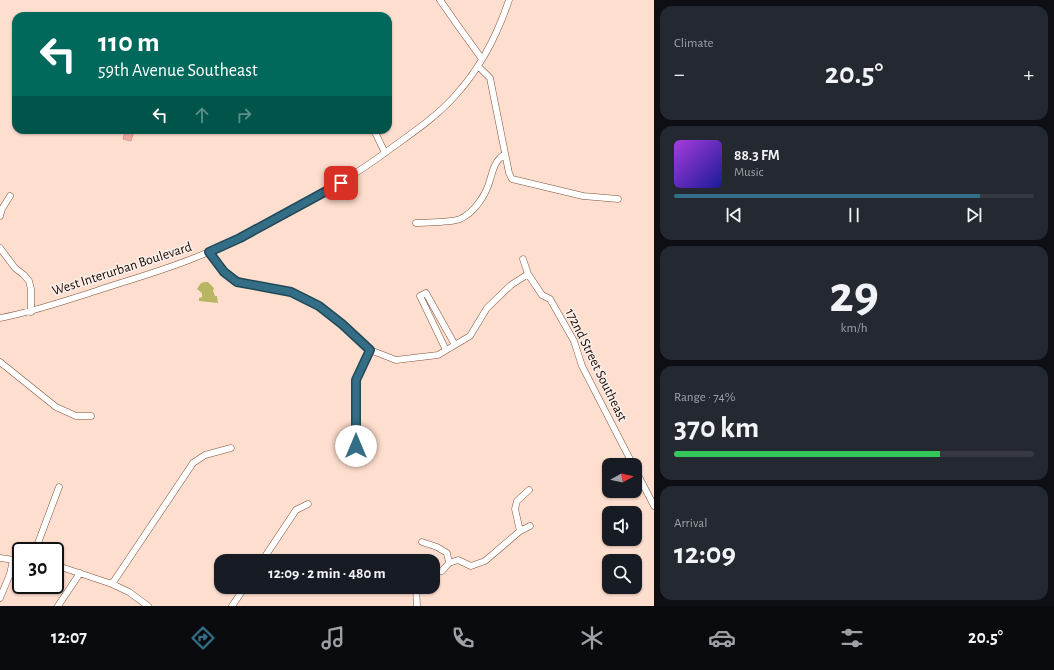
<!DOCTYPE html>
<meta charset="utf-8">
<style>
body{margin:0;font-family:"Alegreya Sans",sans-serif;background:#242831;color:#f1f3f6;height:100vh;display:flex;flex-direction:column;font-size:15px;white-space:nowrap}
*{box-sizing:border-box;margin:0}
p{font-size:13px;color:#9ea1a6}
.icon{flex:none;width:22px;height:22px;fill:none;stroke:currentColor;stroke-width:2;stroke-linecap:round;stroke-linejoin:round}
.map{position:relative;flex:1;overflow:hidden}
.details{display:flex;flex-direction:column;gap:6px;padding:6px;background:#0d0f14;width:400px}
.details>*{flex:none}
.guide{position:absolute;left:12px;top:12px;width:380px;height:122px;border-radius:12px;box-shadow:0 1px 3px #0004;background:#00695c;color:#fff;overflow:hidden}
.needle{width:26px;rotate:82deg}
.controls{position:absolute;left:602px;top:458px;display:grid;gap:8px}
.controls a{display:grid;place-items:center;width:40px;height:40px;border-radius:8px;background:#171b24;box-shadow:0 1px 3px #0004;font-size:20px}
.speed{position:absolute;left:12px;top:542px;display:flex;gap:8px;font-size:20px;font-weight:700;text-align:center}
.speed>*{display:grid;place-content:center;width:52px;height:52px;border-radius:50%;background:#171b24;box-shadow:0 1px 3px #0004;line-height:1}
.speed .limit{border:2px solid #111;border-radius:6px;background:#fff;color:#111}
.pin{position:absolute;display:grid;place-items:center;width:34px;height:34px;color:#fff;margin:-17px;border-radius:8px;box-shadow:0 2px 6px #0006}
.me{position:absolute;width:44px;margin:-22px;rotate:0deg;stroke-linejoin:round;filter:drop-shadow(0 0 3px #0008)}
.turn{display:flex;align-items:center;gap:14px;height:84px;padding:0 20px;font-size:18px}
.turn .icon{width:52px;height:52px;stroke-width:2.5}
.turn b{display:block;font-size:28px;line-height:34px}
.lanes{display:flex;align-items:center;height:38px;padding:0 20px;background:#0003;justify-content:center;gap:20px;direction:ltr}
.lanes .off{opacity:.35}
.big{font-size:30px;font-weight:700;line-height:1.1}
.details .card{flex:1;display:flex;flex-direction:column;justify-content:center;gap:6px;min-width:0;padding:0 14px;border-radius:12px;background:#242831}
.details .dial{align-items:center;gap:0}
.dial b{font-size:52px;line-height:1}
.song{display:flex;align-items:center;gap:12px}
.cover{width:48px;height:48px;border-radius:6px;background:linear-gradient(135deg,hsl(280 70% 55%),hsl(240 70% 35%))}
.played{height:4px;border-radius:2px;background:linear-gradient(90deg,#336e86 85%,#363941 85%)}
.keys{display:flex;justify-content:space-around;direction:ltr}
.heat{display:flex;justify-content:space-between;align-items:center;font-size:22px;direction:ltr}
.charge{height:6px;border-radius:3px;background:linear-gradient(90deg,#34c759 74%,#363941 0)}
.trip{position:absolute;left:214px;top:554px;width:226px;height:40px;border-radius:12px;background:#171b24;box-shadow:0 1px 3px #0004;font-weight:700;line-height:40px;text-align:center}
.menu{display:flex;height:64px;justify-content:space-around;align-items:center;background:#090b0e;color:#9ea1a6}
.menu .icon{width:28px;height:28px}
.menu .on{color:#336e86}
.menu b{font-size:18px;color:#f1f3f6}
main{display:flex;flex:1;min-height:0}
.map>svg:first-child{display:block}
</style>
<main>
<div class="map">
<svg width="654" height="606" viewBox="0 0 654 606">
<rect width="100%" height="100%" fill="#fedece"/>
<path fill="#b8b662" d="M 205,282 L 208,282 L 214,288 L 213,291 L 215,296 L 217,296 L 218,303 L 199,301 L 199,298 L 202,297 L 202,293 L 197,289 L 201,283 Z"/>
<path fill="#f5ada4" stroke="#d39a93" d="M 126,130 L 139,130 L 133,134 L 131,141 L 123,139 Z"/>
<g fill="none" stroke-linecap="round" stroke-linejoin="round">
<g stroke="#7e513a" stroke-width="7">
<path id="minor" d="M 440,0 L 456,23 L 482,59
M 478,66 L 490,78 L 509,173 L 512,179 L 583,196 L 618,199
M 374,130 L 385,153
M 0,216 L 2,209 L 10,196
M 416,223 C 428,222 450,223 460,219 C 474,213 486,195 490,180 C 493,170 495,160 505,154
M 0,248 L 15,268 L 24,275 L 29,281 L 31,289 L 31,312
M 209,252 L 224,272 L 237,281 L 291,292 L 319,306 L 342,324 L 370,350 L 396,360 L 438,355 L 470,336 L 487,308 L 511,285 L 528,274
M 523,259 L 528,274 L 542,295 L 550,299 L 574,341 L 582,366 L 633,465
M 0,318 C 33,312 64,301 96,291 C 129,280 162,271 194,258 C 223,247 249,233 276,219 C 314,199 351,178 386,152 C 409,135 434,119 454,97 C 480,69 497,36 509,0
M 446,350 L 420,296 L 426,293 L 455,345
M 0,362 L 56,407 L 76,416 L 91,416
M 356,446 L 356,380 L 370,350
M 635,469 L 654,506
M 520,531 L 515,509 L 517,501 L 529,490
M 422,542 L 437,547 L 447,553 L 449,563 L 442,571 L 433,574
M 35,551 L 59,487
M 0,558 L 21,561
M 262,561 L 296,510 L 308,504
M 449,563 L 458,560 L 471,566 L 485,561 L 520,531 L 530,526
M 55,565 L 112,584 L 129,592 L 148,606
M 112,584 L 193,463 L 205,455 L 231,448
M 416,587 L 417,606
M 0,598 L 10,574 L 13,560
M 58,606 L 80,573
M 232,606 L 245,587"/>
</g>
<path stroke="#9a8075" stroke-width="1" stroke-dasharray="4 2" stroke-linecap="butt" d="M 118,133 L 123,130"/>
<use href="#minor" stroke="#fff" stroke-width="6"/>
</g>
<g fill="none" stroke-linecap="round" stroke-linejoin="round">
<g stroke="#214857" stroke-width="10">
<path id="route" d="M 341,183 L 240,238 L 209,252 L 224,272 L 237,282 L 291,292 L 319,306 L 342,324 L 370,350 L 356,380 L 356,446"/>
</g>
<use href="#route" stroke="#336e86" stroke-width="7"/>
</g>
<g text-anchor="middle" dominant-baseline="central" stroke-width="3" stroke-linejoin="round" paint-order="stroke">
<g font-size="14" fill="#1b0903" stroke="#fbf0eb">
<text transform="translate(122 269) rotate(-18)">West Interurban Boulevard</text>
<text transform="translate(596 365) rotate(64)">172nd Street Southeast</text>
</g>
</g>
</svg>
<div class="controls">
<a><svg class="needle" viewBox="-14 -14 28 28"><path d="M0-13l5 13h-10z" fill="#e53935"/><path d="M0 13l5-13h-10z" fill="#9ea1a6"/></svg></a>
<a><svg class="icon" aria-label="sound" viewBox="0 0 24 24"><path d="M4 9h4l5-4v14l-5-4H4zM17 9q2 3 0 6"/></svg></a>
<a><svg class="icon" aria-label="search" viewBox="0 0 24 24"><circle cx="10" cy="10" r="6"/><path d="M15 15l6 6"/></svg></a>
</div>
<div class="speed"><div class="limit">30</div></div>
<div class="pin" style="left:341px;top:183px;background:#d93025"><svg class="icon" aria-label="arrive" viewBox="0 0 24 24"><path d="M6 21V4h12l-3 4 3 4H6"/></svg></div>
<svg class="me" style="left:356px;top:446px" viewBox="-20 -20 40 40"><circle r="19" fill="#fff"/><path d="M0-13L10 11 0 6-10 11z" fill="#336e86"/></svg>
<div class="trip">12:09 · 2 min · 480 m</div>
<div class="guide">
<div class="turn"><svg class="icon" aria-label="left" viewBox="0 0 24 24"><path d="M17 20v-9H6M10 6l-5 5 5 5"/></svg><div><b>110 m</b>59th Avenue Southeast</div></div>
<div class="lanes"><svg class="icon" aria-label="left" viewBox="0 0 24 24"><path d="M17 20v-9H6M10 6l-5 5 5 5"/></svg><svg class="icon off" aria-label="ahead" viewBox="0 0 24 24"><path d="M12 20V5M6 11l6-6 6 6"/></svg><svg class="icon off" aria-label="right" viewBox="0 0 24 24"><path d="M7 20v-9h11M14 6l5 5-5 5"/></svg></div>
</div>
</div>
<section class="details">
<div class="card"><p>Climate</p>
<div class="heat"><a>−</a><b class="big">20.5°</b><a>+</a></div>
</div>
<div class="card">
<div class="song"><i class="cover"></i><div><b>88.3 FM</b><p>Music</p></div></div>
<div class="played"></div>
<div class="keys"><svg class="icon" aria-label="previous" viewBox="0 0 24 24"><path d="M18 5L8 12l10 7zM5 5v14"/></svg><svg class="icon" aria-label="pause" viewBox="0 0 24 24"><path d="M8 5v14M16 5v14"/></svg><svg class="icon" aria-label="next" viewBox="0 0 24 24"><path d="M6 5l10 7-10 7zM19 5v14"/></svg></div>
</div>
<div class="card dial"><b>29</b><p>km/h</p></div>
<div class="card"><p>Range · 74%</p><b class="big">370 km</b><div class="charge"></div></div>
<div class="card"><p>Arrival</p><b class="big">12:09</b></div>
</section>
</main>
<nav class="menu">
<b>12:07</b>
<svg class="icon on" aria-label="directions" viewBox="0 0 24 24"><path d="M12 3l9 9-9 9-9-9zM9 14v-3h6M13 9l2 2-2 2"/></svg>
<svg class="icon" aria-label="music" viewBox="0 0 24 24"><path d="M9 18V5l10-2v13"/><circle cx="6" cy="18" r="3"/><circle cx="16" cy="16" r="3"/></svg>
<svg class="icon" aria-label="phone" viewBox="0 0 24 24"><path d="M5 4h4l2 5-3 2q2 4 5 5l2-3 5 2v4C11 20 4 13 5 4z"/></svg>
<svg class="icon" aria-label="climate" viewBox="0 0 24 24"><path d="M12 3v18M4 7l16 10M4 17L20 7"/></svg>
<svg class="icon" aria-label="car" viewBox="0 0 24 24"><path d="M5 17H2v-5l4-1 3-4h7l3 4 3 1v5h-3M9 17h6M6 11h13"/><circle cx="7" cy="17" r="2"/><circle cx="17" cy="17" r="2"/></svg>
<svg class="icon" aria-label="filters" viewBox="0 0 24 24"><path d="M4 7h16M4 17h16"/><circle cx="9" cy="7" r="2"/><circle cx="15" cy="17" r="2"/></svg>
<b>20.5°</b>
</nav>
